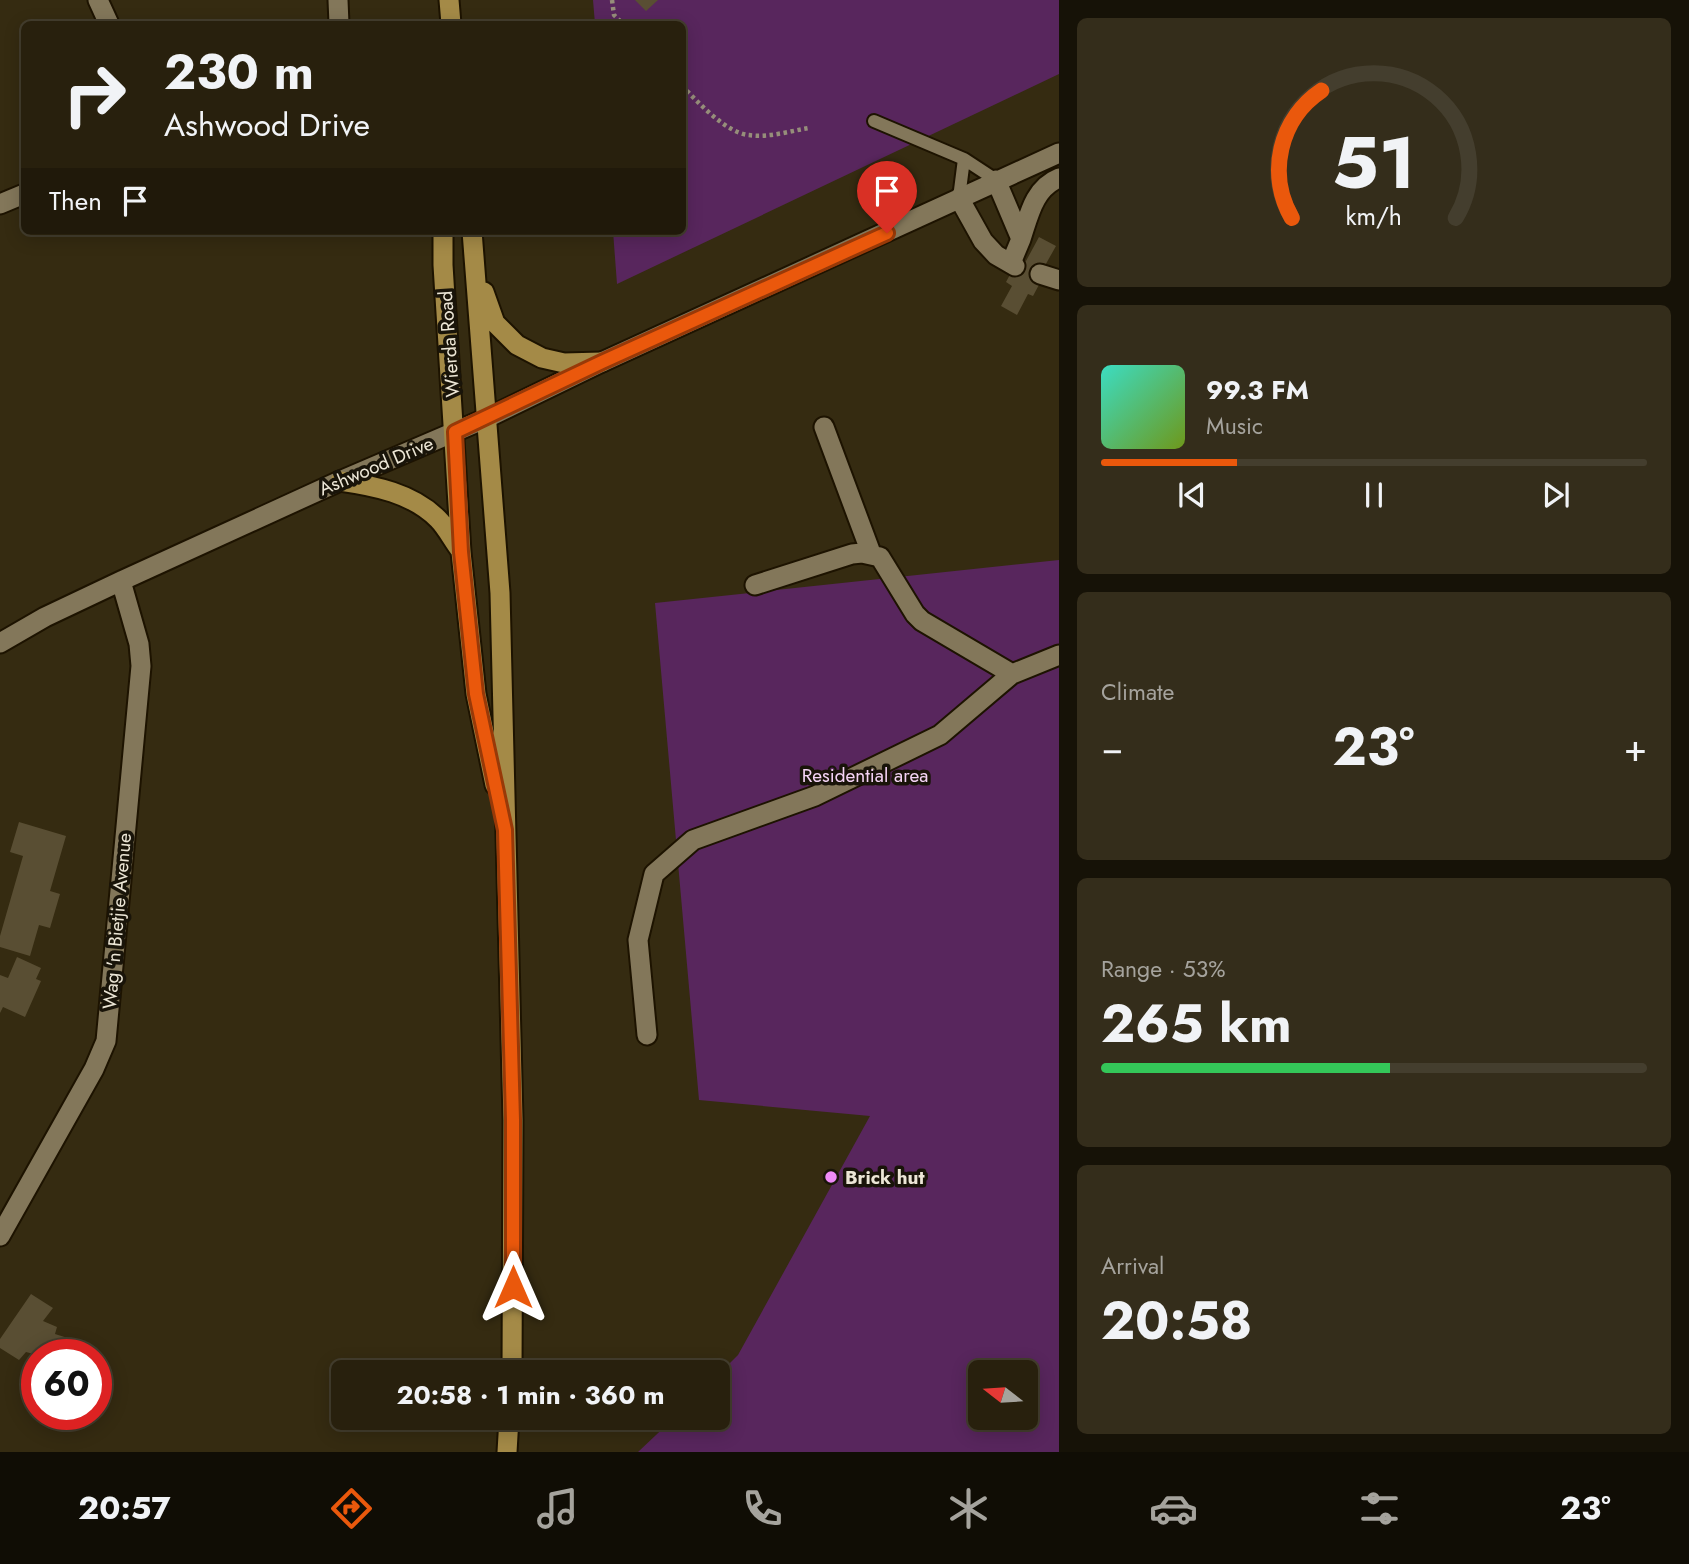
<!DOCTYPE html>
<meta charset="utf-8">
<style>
body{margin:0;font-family:Jost,sans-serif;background:#342d1b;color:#f1f3f6;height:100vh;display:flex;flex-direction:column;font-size:26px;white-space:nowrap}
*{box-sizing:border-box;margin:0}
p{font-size:23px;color:#a5a39d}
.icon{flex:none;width:38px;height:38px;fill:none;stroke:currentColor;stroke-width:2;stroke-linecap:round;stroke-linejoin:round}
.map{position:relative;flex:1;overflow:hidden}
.sheet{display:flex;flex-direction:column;gap:18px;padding:18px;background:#161207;width:630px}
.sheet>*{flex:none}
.guide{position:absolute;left:21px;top:21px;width:665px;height:214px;border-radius:10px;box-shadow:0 4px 18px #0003,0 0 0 2px #443e2e;background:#28200d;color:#f1f3f6;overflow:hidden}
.needle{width:46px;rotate:287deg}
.fabs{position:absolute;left:968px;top:1360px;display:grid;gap:14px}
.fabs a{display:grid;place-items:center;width:70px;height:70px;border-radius:10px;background:#28200d;box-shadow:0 4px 18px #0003,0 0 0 2px #443e2e;font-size:35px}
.speed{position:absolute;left:21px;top:1339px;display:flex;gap:14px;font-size:35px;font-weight:700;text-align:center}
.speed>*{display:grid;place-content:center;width:91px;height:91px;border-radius:50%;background:#28200d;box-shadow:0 4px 18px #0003,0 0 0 2px #443e2e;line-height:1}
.speed .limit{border:10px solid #d22;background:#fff;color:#111}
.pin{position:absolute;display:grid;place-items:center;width:60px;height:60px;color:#fff;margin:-72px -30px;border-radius:50% 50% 50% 0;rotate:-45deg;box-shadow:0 0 7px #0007}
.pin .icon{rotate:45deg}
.me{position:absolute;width:77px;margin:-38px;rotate:0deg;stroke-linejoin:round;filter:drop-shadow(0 0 5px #0008)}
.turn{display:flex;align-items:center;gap:24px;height:147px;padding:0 28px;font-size:32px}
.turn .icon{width:91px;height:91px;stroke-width:2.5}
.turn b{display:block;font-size:49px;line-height:60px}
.then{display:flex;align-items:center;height:66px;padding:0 28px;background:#0003;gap:14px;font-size:26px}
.big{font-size:52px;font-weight:700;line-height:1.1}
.sheet .widget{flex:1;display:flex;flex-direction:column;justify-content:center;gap:10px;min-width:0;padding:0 24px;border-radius:10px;background:#342d1b}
.sheet .dial{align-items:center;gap:0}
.dial svg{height:182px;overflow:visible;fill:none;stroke:#443e2e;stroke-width:7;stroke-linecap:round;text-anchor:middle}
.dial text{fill:#f1f3f6;stroke:none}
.song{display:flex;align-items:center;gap:21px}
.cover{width:84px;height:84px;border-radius:10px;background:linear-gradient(135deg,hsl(170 70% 55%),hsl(80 70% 35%))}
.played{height:7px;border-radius:4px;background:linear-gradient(90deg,#ea580c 25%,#443e2e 25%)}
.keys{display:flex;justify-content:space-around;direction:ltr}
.heat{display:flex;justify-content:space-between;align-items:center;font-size:38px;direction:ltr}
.charge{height:10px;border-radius:5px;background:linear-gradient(90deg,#34c759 53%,#443e2e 0)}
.trip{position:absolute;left:331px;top:1360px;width:399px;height:70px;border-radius:10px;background:#28200d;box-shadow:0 4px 18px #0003,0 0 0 2px #443e2e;font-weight:700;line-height:70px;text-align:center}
.menu{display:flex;height:112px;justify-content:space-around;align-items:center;background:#100d05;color:#a5a39d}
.menu .icon{width:49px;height:49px}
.menu .current{color:#ea580c}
.menu b{font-size:32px;color:#f1f3f6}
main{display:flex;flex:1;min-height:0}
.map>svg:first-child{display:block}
</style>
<main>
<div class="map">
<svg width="1059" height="1452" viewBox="0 0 1059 1452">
<rect width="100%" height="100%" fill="#352b11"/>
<path fill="#58265d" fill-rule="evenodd" d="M 593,0 L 1059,0 L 1059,74 L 617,284 L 613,231 L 682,231 L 682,24 L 595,24 Z
M 1059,560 L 1059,1452 L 638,1452 L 674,1418 L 718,1418 L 718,1375 L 738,1355 L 870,1116 L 699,1100 L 655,603 ZM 980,1372 L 1026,1372 L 1026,1418 L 980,1418 Z"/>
<path fill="#594e33" d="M 635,0 L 658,0 L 646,11 Z
M 1039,237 L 1056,246 L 1038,278 L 1041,281 L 1033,296 L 1028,294 L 1017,315 L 1001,306 L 1012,286 L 1006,282 L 1019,258 L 1026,261 Z
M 19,822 L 66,836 L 50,891 L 60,894 L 50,928 L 39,925 L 30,956 L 0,947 L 0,936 L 23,856 L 10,852 Z
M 17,957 L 41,968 L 36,979 L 41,981 L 25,1017 L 3,1007 L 0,1013 L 0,975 L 8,978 Z
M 31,1294 L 53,1308 L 43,1321 L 57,1327 L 55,1334 L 90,1345 L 87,1354 L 37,1355 L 26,1352 L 19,1360 L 0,1348 L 0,1339 Z"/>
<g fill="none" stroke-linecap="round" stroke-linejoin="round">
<g stroke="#1d1300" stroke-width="16">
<path id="service" d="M 874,121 L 964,159 L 996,180
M 959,198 L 964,159"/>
</g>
<g stroke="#1d1300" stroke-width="23">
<path id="minor" d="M 98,0 L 109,24
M 338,0 L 339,24
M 996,180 L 1021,239 L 1011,263
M 959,198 L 983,241 L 996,255 L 1015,266
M 0,204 L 24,194
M 1021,239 C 1029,215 1034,188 1059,178
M 1040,274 L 1059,280
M 824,427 L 871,553
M 755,585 L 852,554 L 862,553 L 880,557 L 915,614 L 922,621 L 1012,674 L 1059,655
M 0,643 L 45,617 L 121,581 L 340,481 L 487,418 L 602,362 L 1059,153
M 647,1035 L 638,940 L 654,874 L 693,840 L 815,796 L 940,735 L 1012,674
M 0,1236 L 94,1069 L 106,1041 L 141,666 L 139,644 L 121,581"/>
</g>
<g stroke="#1d1300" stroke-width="23">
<path id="primary" d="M 449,0 L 451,24
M 443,231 L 443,265 L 461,552 L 476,694 L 495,785
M 472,231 L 500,593 L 513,1120 L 512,1372
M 484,292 L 495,323 L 517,345 L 542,358 L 564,363 L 602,362
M 340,481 C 375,486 412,493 438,519 C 447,528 453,541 461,551
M 507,1452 L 509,1418"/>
</g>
<path stroke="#968e7a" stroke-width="4.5" stroke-dasharray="3.5 3.5" stroke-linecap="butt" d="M 612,0 L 614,15 L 623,24
M 682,86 C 698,102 726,133 749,135 C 768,138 790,131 809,128"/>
<use href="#service" stroke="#83775a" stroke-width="12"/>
<use href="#minor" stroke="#83775a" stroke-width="19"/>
<use href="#primary" stroke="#a48a47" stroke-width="19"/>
</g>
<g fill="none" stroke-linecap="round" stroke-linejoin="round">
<g stroke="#983908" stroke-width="18">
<path id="route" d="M 513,1287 L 513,1120 L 505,830 L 476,694 L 461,552 L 455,432 L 602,362 L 887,233"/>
</g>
<use href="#route" stroke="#ea580c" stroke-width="12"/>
</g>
<circle fill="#ef8bf7" stroke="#191409" stroke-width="2.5" cx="831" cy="1177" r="7"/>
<g text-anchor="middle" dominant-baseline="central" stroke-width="7" stroke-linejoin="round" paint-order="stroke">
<g font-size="19" fill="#ece6d6" stroke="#191409">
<text transform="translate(449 344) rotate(-94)">Wierda Road</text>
<text transform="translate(376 466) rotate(-23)">Ashwood Drive</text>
<text transform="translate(117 921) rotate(-85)">Wag 'n Bietjie Avenue</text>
</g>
<g font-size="19" fill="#f5d4f6" stroke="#191409">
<text x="865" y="775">Residential area</text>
</g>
<g font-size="19" font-weight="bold" fill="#ece6d6" stroke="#191409" text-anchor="start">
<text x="845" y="1177">Brick hut</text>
</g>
</g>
</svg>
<div class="fabs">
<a><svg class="needle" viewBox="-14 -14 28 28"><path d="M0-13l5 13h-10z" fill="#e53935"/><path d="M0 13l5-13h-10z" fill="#a5a39d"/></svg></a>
</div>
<div class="speed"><div class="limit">60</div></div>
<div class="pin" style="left:887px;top:233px;background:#d93025"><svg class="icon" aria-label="arrive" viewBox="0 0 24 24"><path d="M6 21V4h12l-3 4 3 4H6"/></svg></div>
<svg class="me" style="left:513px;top:1287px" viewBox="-20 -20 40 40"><path d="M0-17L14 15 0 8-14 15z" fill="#ea580c" stroke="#fff" stroke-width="4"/></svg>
<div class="trip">20:58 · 1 min · 360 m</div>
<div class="guide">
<div class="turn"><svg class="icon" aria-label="right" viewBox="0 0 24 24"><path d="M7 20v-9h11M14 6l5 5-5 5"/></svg><div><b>230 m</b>Ashwood Drive</div></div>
<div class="then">Then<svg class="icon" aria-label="arrive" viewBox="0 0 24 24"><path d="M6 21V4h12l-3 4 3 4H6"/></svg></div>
</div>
</div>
<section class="sheet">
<div class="widget dial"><svg viewBox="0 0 100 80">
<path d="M14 69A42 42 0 1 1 86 69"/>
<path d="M14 69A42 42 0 0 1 27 13" stroke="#ea580c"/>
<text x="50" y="56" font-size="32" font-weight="700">51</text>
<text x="50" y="72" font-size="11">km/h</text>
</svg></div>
<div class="widget">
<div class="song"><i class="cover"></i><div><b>99.3 FM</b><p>Music</p></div></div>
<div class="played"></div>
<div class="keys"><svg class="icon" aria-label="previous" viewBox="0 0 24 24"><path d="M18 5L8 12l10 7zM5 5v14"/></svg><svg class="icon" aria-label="pause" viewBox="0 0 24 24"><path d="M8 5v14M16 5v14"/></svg><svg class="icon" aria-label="next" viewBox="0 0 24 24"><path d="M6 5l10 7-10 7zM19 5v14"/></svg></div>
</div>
<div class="widget"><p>Climate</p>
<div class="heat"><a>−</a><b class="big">23°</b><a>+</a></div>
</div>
<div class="widget"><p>Range · 53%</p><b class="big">265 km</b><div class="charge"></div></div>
<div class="widget"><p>Arrival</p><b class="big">20:58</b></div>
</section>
</main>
<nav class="menu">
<b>20:57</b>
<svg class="icon current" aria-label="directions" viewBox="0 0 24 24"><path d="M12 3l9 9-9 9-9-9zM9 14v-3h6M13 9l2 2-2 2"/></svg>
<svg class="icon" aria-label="music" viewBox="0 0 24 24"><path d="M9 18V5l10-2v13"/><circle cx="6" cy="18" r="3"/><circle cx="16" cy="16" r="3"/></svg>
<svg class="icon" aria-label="phone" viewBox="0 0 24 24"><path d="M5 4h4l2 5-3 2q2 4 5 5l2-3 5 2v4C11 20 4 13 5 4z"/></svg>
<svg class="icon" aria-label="climate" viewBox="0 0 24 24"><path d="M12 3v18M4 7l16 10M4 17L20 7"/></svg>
<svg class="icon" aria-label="car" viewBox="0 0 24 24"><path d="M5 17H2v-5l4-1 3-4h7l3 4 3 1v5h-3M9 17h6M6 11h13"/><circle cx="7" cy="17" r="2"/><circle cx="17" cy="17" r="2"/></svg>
<svg class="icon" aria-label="filters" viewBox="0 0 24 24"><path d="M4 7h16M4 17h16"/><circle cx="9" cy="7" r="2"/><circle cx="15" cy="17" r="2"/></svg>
<b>23°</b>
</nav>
